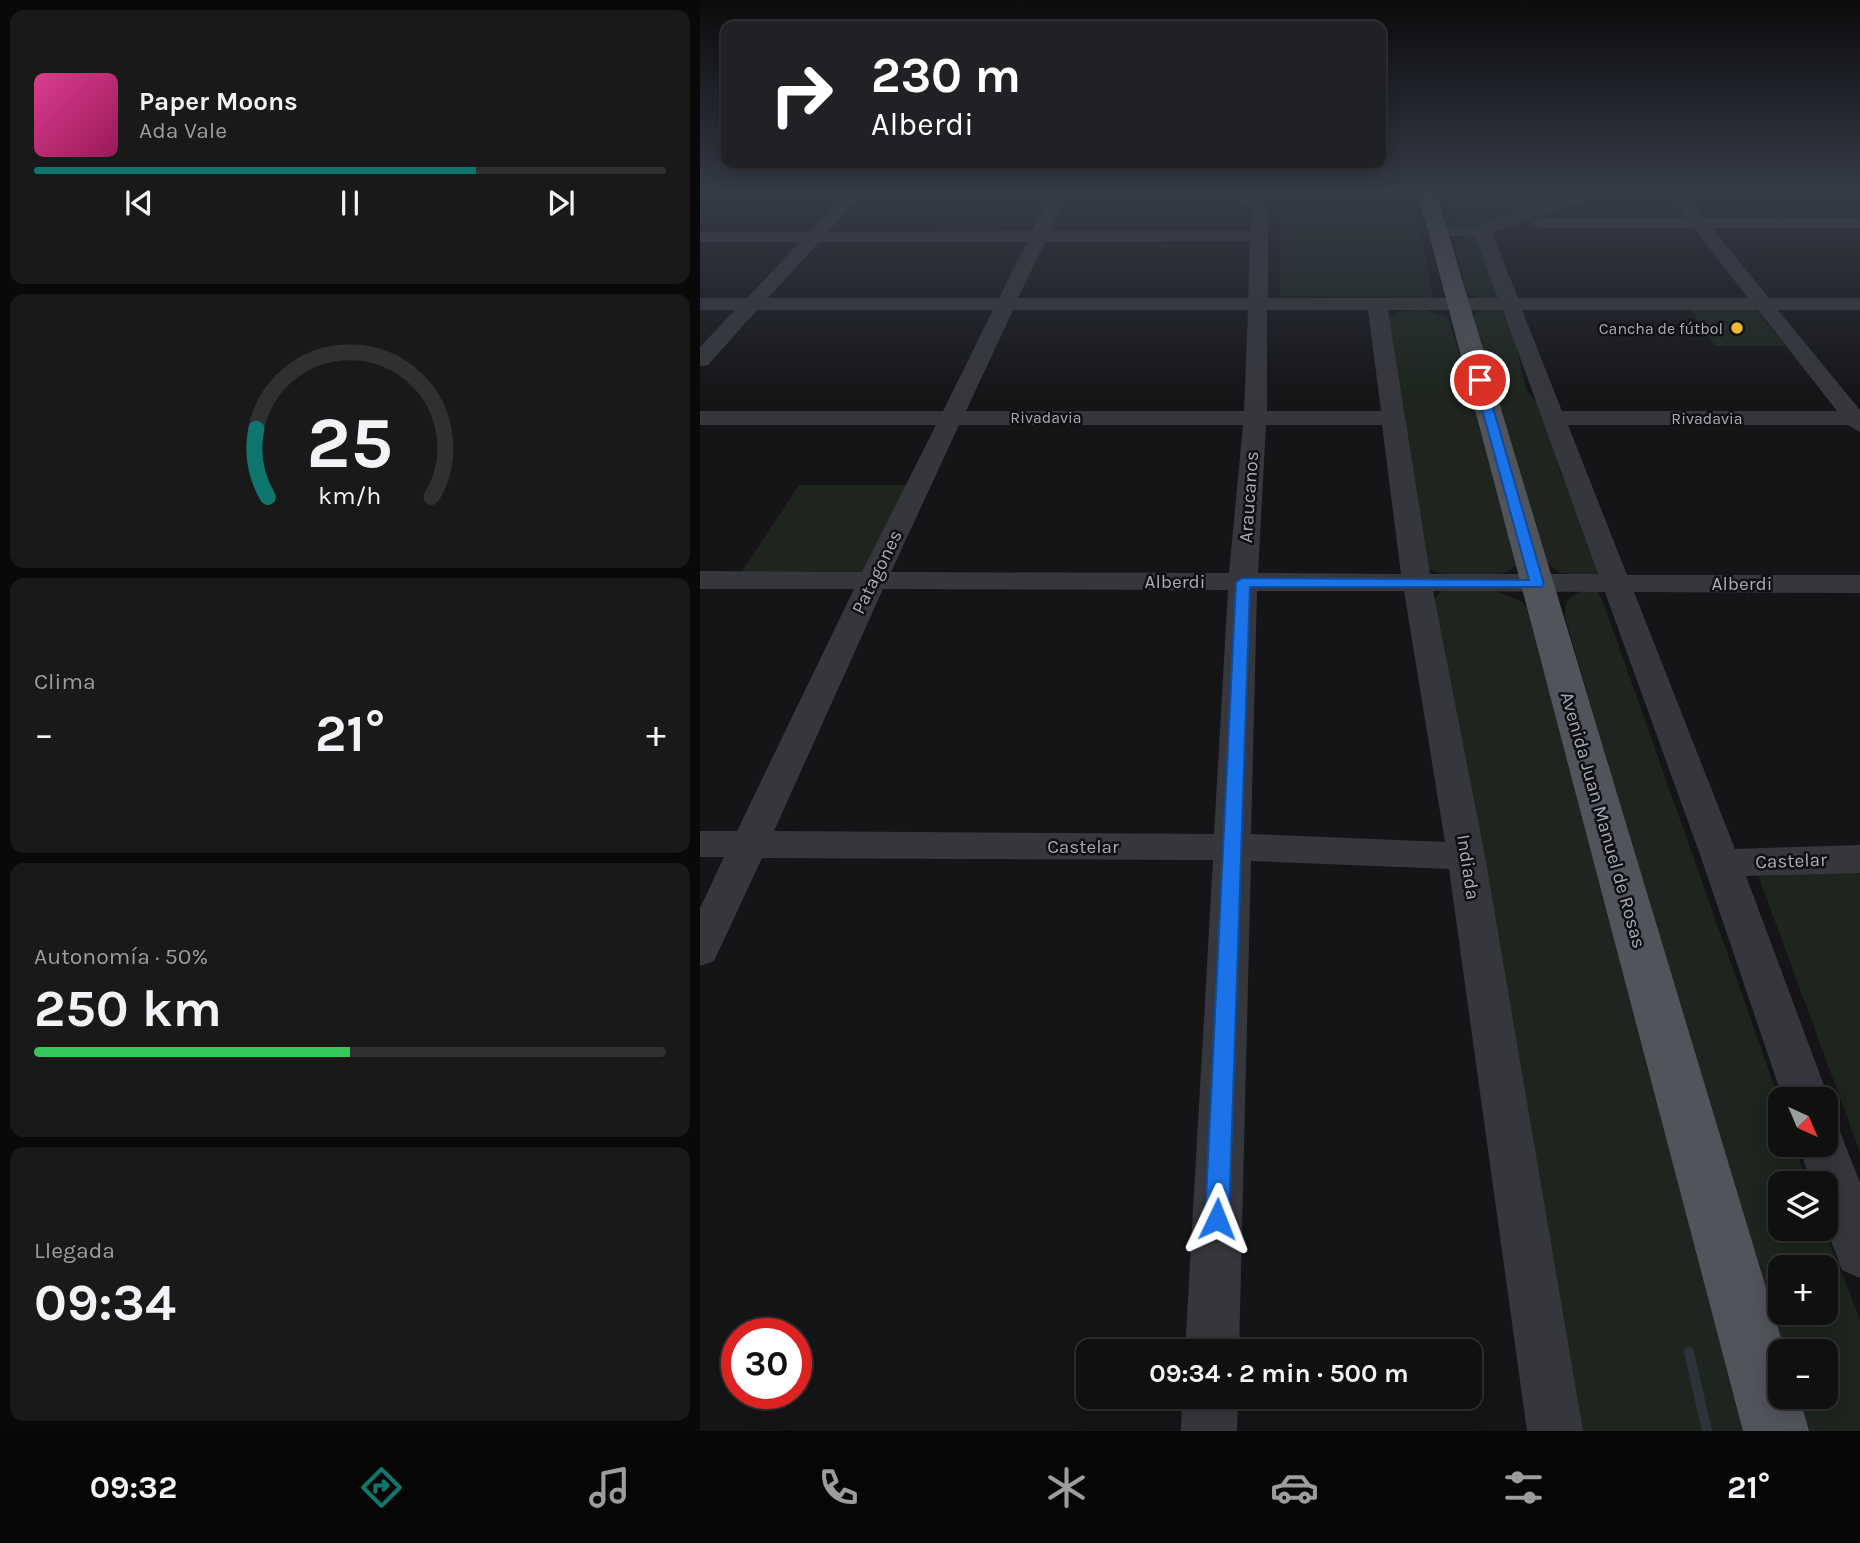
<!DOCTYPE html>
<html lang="es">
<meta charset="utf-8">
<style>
body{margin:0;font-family:Karla,sans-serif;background:#19191a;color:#f1f3f6;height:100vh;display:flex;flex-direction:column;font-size:26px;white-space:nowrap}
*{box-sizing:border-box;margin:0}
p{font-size:23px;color:#9c9d9f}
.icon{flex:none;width:38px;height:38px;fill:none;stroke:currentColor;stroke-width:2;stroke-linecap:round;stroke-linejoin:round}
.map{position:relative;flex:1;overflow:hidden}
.drawer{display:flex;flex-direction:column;gap:10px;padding:10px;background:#090909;width:700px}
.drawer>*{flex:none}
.guide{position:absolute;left:21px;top:21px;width:665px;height:147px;border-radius:14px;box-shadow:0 4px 18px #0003,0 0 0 2px #303031;background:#202124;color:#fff;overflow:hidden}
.needle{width:46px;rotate:136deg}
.buttons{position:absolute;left:1068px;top:1087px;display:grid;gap:14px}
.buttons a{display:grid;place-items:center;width:70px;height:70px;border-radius:14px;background:#101011;box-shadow:0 4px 18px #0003,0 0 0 2px #303031;font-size:35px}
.speed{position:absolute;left:21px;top:1318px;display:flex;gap:14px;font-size:35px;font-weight:700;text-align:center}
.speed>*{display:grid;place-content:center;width:91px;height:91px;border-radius:50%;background:#101011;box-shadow:0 4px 18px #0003,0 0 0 2px #303031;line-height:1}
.speed .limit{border:10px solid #d22;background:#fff;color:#111}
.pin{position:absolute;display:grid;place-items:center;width:60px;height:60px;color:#fff;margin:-30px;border:4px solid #fff;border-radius:50%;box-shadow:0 2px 7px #0007}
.me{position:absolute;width:77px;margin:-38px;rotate:2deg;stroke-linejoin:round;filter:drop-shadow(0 0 5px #0008)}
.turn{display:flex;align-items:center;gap:24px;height:147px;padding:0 35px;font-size:32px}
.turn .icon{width:91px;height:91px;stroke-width:2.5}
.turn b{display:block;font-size:49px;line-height:60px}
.big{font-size:52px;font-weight:700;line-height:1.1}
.drawer .card{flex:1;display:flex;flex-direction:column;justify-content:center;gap:10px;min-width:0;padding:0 24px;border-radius:14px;background:#19191a}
.drawer .dial{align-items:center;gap:0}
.dial svg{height:182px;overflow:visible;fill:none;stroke:#303031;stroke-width:7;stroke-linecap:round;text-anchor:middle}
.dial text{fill:#f1f3f6;stroke:none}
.song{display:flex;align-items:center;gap:21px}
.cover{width:84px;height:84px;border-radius:10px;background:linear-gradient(135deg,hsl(330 70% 55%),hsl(330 70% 35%))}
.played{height:7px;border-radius:4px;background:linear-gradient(90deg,#0f766e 70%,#303031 70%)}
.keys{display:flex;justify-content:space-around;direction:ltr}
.heat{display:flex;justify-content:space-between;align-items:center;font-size:38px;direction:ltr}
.charge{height:10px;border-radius:5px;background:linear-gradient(90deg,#34c759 50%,#303031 0)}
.trip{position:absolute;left:376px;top:1339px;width:406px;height:70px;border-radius:14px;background:#101011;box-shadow:0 4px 18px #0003,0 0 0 2px #303031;font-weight:700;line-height:70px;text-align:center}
.dock{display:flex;height:112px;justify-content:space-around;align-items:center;background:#060607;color:#9c9d9f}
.dock .icon{width:49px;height:49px}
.dock .on{color:#0f766e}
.dock b{font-size:32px;color:#f1f3f6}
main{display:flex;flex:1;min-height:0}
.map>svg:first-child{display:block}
</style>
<main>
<section class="drawer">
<div class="card">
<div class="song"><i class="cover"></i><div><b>Paper Moons</b><p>Ada Vale</p></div></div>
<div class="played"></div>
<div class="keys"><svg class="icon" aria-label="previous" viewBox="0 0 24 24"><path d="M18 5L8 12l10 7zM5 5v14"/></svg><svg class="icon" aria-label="pause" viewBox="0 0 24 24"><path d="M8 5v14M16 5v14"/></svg><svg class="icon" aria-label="next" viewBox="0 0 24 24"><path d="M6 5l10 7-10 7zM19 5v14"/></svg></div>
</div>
<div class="card dial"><svg viewBox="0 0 100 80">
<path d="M14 69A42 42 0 1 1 86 69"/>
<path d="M14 69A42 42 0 0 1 9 39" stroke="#0f766e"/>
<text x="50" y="56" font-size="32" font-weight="700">25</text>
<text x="50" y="72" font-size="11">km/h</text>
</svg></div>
<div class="card"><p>Clima</p>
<div class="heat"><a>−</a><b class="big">21°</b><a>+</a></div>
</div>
<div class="card"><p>Autonomía · 50%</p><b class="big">250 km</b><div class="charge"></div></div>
<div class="card"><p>Llegada</p><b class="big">09:34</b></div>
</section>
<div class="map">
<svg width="1160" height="1431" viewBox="0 0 1160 1431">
<rect width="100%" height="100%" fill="#151517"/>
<path fill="#1d251e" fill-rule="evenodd" d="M 744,196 L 877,196 L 779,228 L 763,229 L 747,220 Z
M 712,203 L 724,247 L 733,298 L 580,296 L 578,212 Z
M 777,234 L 801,296 L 797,300 L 783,301 L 767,292 L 755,248 L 760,239 Z
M 785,309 L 801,310 L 810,319 L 826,390 L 843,410 L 861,474 L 875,500 L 898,572 L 893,576 L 860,573 L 843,560 L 774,320 L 774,314 Z
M 725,310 L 748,318 C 775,399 800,480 818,563 C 802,585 742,577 720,566 L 688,316 L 700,311 Z
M 991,310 L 1056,310 L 1085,346 L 1015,346 Z
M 99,485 L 212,485 L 167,577 L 37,579 Z
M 792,590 L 823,602 L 827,610 L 1051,1431 L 871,1431 L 731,602 L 742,591 Z
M 885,591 L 898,591 L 907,613 L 1080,1102 L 1080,1144 L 1094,1145 L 1108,1183 L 1080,1183 L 1080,1228 L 1124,1229 L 1160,1319 L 1160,1431 L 1106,1431 L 1096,1397 L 1125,1396 L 1125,1351 L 1082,1351 L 867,624 C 862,606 865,595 885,591 ZM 1080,1267 L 1125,1267 L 1125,1312 L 1080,1312 Z
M 1055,867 L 1160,868 L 1160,1152 Z"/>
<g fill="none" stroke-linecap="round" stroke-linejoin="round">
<path stroke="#2c333a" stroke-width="10" d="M 989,1352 L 1007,1431"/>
<path fill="#36373c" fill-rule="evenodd" d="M 143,196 L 160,196 L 128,232 L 332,231 L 350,196 L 366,196 L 350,231 L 551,231 L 552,210 L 536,196 L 554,196 L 568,209 L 568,298 L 798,298 L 776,237 L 733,235 L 730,231 L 733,227 L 779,227 L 784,222 L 873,196 L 898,196 L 792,233 L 818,298 L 1048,298 L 994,228 L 838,228 L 830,223 L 838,218 L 986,218 L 969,196 L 986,196 L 1003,218 L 1160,218 L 1160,228 L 1012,228 L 1069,298 L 1160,298 L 1160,310 L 1078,310 L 1160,410 L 1160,432 L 1148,425 L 868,425 L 927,575 L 1160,575 L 1160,593 L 934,592 L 1035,849 L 1160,845 L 1160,873 L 1046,876 L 1129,1099 L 1125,1107 L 1125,1099 L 1083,1099 L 1003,863 L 905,592 L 733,591 L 785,856 L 883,1431 L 827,1431 L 749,869 L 551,861 L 539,1351 L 485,1351 L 513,860 L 62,858 L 14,961 L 0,966 L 0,908 L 24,857 L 0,857 L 0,831 L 37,831 L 154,589 L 0,589 L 0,571 L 162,572 L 236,425 L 0,425 L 0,411 L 243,411 L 293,310 L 57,310 L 8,365 L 0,366 L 0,347 L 35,310 L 0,310 L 0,298 L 47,298 L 100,242 L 0,242 L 0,232 L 109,232 ZM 550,241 L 548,298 L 318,298 L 345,242 ZM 119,242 L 327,242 L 299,298 L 68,298 ZM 313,310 L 548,310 L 544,411 L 266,411 ZM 567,310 L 668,310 L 681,411 L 567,411 ZM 688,310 L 803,310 L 898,574 L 730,574 ZM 822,310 L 1058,310 L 1137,411 L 862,411 ZM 259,425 L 543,425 L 529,573 L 191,572 ZM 566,425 L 682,425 L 701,574 L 558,573 ZM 183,589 L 528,590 L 514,834 L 74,831 ZM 557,591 L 704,591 L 745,842 L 551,834 Z
M 1125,1124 L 1139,1129 L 1160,1183 L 1160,1278 L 1142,1270 L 1125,1225 L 1125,1183 L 1111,1183 L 1098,1144 L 1125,1144 Z
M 482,1396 L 538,1396 L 537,1431 L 481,1431 Z"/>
<path fill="#52545b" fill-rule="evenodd" d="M 719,196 L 737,196 L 1085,1351 L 1080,1351 L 1080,1396 L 1099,1396 L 1109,1431 L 1043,1431 Z"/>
</g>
<linearGradient id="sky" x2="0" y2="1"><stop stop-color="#0c0c0d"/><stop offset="0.49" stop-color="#353b47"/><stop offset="1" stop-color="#353b47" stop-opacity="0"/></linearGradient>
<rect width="1160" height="396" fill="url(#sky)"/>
<path fill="#1a73e8" stroke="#114b97" stroke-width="2" d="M 780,377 L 785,380 L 844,584 L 842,587 L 550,587 L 529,1219 L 526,1226 L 517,1230 L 509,1226 L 505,1219 L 536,582 L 543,578 L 829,580 L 774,380 Z"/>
<circle fill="#ebb738" stroke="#101012" stroke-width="2.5" cx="1037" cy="328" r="7"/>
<g text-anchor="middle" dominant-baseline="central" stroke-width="5" stroke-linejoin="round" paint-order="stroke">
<g font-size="16" fill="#a7abb7" stroke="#101012" text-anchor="end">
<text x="1023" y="328">Cancha de fútbol</text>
</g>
<g font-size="16" fill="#a7abb7" stroke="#101012">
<text x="346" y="417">Rivadavia</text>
<text x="1007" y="418">Rivadavia</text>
</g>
<g font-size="19" fill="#a7abb7" stroke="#101012">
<text transform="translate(549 497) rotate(-86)">Araucanos</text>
<text transform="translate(177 572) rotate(-64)">Patagones</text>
<text x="475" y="582">Alberdi</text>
<text x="1042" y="584">Alberdi</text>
<text transform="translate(903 820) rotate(74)">Avenida Juan Manuel de Rosas</text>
<text x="383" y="847">Castelar</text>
<text transform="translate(1091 861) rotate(-2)">Castelar</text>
<text transform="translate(768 867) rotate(81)">Indiada</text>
</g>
</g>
</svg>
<div class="buttons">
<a><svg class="needle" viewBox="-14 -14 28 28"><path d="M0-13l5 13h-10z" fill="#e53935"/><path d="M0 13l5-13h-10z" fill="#9c9d9f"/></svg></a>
<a><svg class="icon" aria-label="layers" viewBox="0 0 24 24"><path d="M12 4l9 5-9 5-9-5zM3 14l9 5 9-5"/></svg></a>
<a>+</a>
<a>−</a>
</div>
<div class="speed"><div class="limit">30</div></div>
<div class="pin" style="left:780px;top:380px;background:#d93025"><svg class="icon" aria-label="arrive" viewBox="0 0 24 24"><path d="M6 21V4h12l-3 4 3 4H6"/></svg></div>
<svg class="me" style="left:517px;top:1219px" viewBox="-20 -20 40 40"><path d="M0-17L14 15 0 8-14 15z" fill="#1a73e8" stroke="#fff" stroke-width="4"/></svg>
<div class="trip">09:34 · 2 min · 500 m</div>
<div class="guide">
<div class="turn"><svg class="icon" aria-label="right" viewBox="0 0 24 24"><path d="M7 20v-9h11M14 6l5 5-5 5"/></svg><div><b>230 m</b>Alberdi</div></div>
</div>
</div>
</main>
<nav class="dock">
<b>09:32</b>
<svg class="icon on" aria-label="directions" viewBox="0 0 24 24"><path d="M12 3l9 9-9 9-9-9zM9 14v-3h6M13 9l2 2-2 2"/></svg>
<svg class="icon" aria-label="music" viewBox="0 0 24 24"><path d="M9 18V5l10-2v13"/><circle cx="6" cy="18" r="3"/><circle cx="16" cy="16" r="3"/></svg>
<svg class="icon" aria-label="phone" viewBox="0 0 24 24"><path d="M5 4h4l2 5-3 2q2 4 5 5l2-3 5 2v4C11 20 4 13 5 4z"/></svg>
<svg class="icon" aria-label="climate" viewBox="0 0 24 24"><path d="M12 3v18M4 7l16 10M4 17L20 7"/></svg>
<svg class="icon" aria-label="car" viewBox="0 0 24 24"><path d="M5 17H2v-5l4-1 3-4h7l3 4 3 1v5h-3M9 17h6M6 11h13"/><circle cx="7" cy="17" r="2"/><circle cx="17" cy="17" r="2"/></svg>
<svg class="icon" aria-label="filters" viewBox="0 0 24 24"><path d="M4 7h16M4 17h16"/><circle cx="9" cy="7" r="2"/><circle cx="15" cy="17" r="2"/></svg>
<b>21°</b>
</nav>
